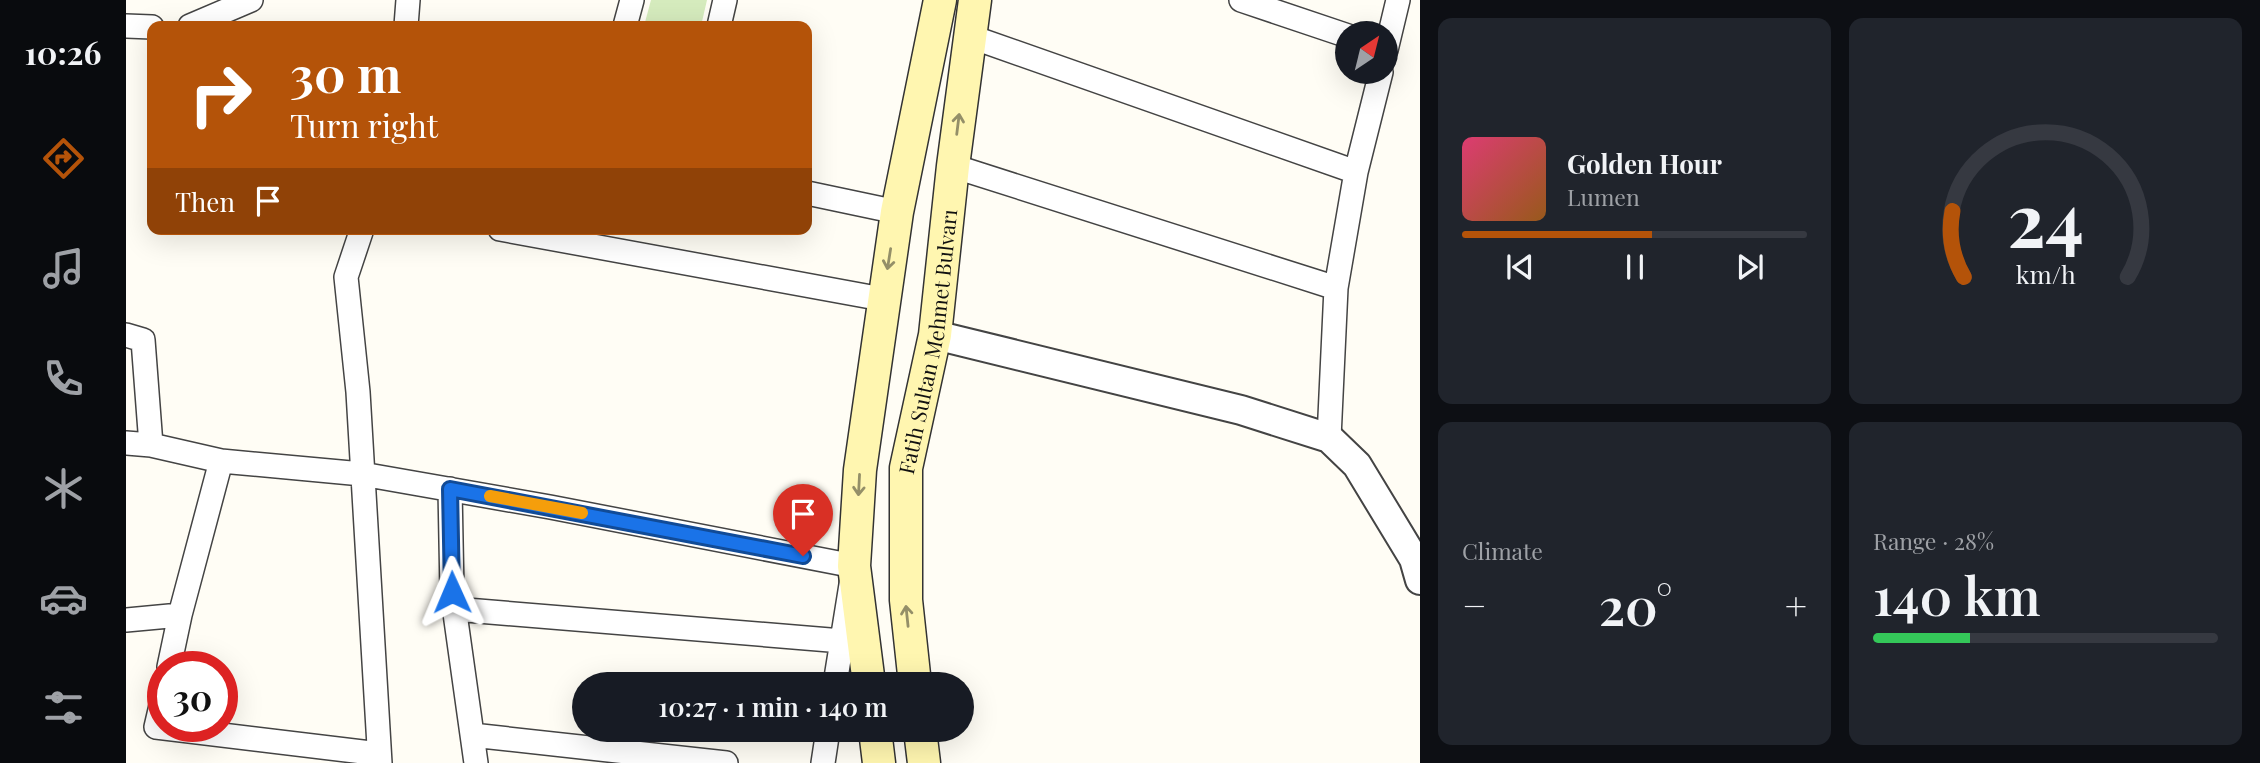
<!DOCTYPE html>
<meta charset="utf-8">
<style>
body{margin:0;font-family:"Playfair Display",serif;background:#20242c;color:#f1f3f6;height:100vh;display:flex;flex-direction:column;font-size:26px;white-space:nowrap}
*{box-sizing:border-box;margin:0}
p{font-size:23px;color:#9ea1a6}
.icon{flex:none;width:38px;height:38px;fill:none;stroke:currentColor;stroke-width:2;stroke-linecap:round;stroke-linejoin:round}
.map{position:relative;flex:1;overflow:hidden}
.sheet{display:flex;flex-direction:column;gap:18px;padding:18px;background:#0d0f14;width:840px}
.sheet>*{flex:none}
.guide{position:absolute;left:21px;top:21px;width:665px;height:214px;border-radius:14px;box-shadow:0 7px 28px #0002;background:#b45309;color:#fff;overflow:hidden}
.needle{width:46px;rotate:35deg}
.fabs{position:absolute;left:1209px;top:21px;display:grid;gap:14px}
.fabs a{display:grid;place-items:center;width:63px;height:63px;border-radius:50%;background:#171b24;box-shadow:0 7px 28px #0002;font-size:35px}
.speed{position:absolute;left:21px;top:651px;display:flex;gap:14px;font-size:35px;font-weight:700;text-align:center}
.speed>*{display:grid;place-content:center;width:91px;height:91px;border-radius:50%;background:#171b24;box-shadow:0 7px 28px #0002;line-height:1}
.speed .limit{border:10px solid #d22;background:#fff;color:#111}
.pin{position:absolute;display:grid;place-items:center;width:60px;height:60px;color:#fff;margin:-72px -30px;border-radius:50% 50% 50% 0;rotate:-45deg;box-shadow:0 0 7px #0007}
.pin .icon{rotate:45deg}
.me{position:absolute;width:77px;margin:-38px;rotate:359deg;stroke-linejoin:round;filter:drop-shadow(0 0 5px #0008)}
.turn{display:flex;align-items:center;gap:24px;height:147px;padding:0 28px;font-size:32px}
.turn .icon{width:91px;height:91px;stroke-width:2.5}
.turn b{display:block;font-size:49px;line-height:60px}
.then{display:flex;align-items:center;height:66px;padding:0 28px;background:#0003;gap:14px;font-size:26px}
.big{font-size:52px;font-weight:600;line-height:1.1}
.sheet .widget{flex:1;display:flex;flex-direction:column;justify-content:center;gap:10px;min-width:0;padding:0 24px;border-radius:14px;background:#20242c}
.sheet .dial{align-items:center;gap:0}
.dial svg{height:182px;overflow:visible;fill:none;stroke:#363941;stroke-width:7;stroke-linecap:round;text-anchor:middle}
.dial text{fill:#f1f3f6;stroke:none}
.song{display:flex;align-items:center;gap:21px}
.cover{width:84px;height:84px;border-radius:10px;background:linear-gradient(135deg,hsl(340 70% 55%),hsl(30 70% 35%))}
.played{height:7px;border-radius:4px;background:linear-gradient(90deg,#b45309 55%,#363941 55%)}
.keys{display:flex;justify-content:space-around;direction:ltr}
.heat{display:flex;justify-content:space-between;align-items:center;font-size:38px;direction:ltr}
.charge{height:10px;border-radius:5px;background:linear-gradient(90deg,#34c759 28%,#363941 0)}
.sheet .tiles{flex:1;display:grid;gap:18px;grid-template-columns:repeat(2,1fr)}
.trip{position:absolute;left:446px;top:672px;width:402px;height:70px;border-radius:35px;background:#171b24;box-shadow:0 7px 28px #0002;font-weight:600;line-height:70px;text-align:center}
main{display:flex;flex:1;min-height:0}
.tab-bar{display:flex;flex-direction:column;width:126px;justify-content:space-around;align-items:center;background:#090b0e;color:#9ea1a6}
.tab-bar .icon{width:49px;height:49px}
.tab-bar .current{color:#b45309}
.tab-bar b{font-size:32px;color:#f1f3f6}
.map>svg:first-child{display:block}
</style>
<main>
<nav class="tab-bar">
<b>10:26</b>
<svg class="icon current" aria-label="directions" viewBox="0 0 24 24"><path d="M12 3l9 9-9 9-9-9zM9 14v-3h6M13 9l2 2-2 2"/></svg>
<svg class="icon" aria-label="music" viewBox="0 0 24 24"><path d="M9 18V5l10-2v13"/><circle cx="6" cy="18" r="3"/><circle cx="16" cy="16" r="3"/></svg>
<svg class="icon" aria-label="phone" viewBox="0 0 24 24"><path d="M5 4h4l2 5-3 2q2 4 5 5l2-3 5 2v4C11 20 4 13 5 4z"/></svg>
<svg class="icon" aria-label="climate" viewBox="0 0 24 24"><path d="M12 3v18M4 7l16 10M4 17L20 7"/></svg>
<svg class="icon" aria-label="car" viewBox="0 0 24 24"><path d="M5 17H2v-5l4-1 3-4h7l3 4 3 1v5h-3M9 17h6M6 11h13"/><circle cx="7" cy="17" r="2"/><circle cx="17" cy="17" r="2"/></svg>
<svg class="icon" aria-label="filters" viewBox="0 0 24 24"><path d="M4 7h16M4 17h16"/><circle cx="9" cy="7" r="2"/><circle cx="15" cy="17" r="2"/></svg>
</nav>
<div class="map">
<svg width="1294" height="763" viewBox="0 0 1294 763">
<rect width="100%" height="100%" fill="#fffdf5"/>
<path fill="#d5ebbd" d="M 525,0 L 581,0 L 575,26 L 518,26 Z"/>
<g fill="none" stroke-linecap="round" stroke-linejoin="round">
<g stroke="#444" stroke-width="26">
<path id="minor" d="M 1115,0 L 1222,36
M 0,26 L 26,27
M 64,26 L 125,0
M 280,26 L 282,0
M 499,26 L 506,0
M 593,26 L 599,0
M 843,36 L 1230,172
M 1260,50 L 1272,0
M 827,166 L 1210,288
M 681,193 L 771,212
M 236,229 L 220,277 L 232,392 L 254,763
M 374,229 L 756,299
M 0,335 L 17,340 L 25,445
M 1203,438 L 1210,288 L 1230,172 L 1255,72
M 0,443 L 25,445 L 95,461 L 236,474 L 424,507 L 728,566 L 709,684
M 324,489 L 326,592 L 350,763
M 328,609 L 716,641
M 0,620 L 54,615
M 43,667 L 54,615 L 95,461
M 37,697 L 30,727 L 253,754
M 346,735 L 600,763
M 697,763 L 702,730"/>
</g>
<g stroke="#444" stroke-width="32">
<path id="tertiary" d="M 809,335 L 1115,410 L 1203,438 L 1231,465 L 1288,559 L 1294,580"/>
</g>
<g stroke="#333" stroke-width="35">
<g id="secondary">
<path d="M 743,684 L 728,566 L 734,470 L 771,212 L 814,0"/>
<path id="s1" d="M 789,684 L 780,600 L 780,468 L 809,335 L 827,166 L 849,0"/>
<path d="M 749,730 L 753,763"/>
<path d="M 794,730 L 798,763"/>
</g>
</g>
<use href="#minor" stroke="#fff" stroke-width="23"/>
<use href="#tertiary" stroke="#fff" stroke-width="28"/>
<use href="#secondary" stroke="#fff6b0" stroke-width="32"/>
</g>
<defs><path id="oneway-shaft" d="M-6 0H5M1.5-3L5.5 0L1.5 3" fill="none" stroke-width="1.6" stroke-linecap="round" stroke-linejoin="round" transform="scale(1.75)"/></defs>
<g stroke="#948f68">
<use href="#oneway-shaft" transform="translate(832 124) rotate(-83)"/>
<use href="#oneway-shaft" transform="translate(763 259) rotate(99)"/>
<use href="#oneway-shaft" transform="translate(733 485) rotate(93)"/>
<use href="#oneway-shaft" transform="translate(781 616) rotate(-96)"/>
</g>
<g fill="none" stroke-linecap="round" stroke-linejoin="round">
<g stroke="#114b97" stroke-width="18">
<path id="route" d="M 326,592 L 324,489 L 677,556"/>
</g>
<use href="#route" stroke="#1a73e8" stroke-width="12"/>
<path stroke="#f59e0b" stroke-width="12" d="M 364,496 L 456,513"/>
</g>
<g text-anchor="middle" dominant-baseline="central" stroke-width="7" stroke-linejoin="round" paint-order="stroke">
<g font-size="21" fill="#111" stroke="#fff">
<text stroke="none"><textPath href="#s1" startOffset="345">Fatih Sultan Mehmet Bulvarı</textPath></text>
</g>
</g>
</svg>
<div class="fabs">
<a><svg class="needle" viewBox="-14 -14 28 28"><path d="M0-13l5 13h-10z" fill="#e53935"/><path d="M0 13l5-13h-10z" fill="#9ea1a6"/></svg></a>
</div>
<div class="speed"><div class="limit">30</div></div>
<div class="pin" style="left:677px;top:556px;background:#d93025"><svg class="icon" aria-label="arrive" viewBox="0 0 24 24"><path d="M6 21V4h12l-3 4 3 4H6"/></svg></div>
<svg class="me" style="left:326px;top:592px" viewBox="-20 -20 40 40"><path d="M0-17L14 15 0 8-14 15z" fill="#1a73e8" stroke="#fff" stroke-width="4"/></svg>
<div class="trip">10:27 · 1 min · 140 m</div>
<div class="guide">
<div class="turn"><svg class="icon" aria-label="right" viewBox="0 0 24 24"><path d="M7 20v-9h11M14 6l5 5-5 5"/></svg><div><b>30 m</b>Turn right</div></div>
<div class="then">Then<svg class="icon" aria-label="arrive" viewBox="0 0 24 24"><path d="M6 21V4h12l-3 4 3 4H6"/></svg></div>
</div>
</div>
<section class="sheet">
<div class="tiles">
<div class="widget">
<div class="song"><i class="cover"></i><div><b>Golden Hour</b><p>Lumen</p></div></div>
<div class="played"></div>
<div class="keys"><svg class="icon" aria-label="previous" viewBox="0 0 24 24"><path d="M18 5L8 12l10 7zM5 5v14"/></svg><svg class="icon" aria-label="pause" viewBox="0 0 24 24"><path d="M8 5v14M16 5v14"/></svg><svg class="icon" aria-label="next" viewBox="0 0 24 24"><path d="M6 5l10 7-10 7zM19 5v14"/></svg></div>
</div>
<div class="widget dial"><svg viewBox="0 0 100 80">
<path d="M14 69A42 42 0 1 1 86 69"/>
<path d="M14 69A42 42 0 0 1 9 40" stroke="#b45309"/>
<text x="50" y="56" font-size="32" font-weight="700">24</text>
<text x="50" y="72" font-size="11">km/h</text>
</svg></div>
<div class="widget"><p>Climate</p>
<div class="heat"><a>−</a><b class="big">20°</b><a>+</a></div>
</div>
<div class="widget"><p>Range · 28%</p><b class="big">140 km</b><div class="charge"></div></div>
</div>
</section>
</main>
